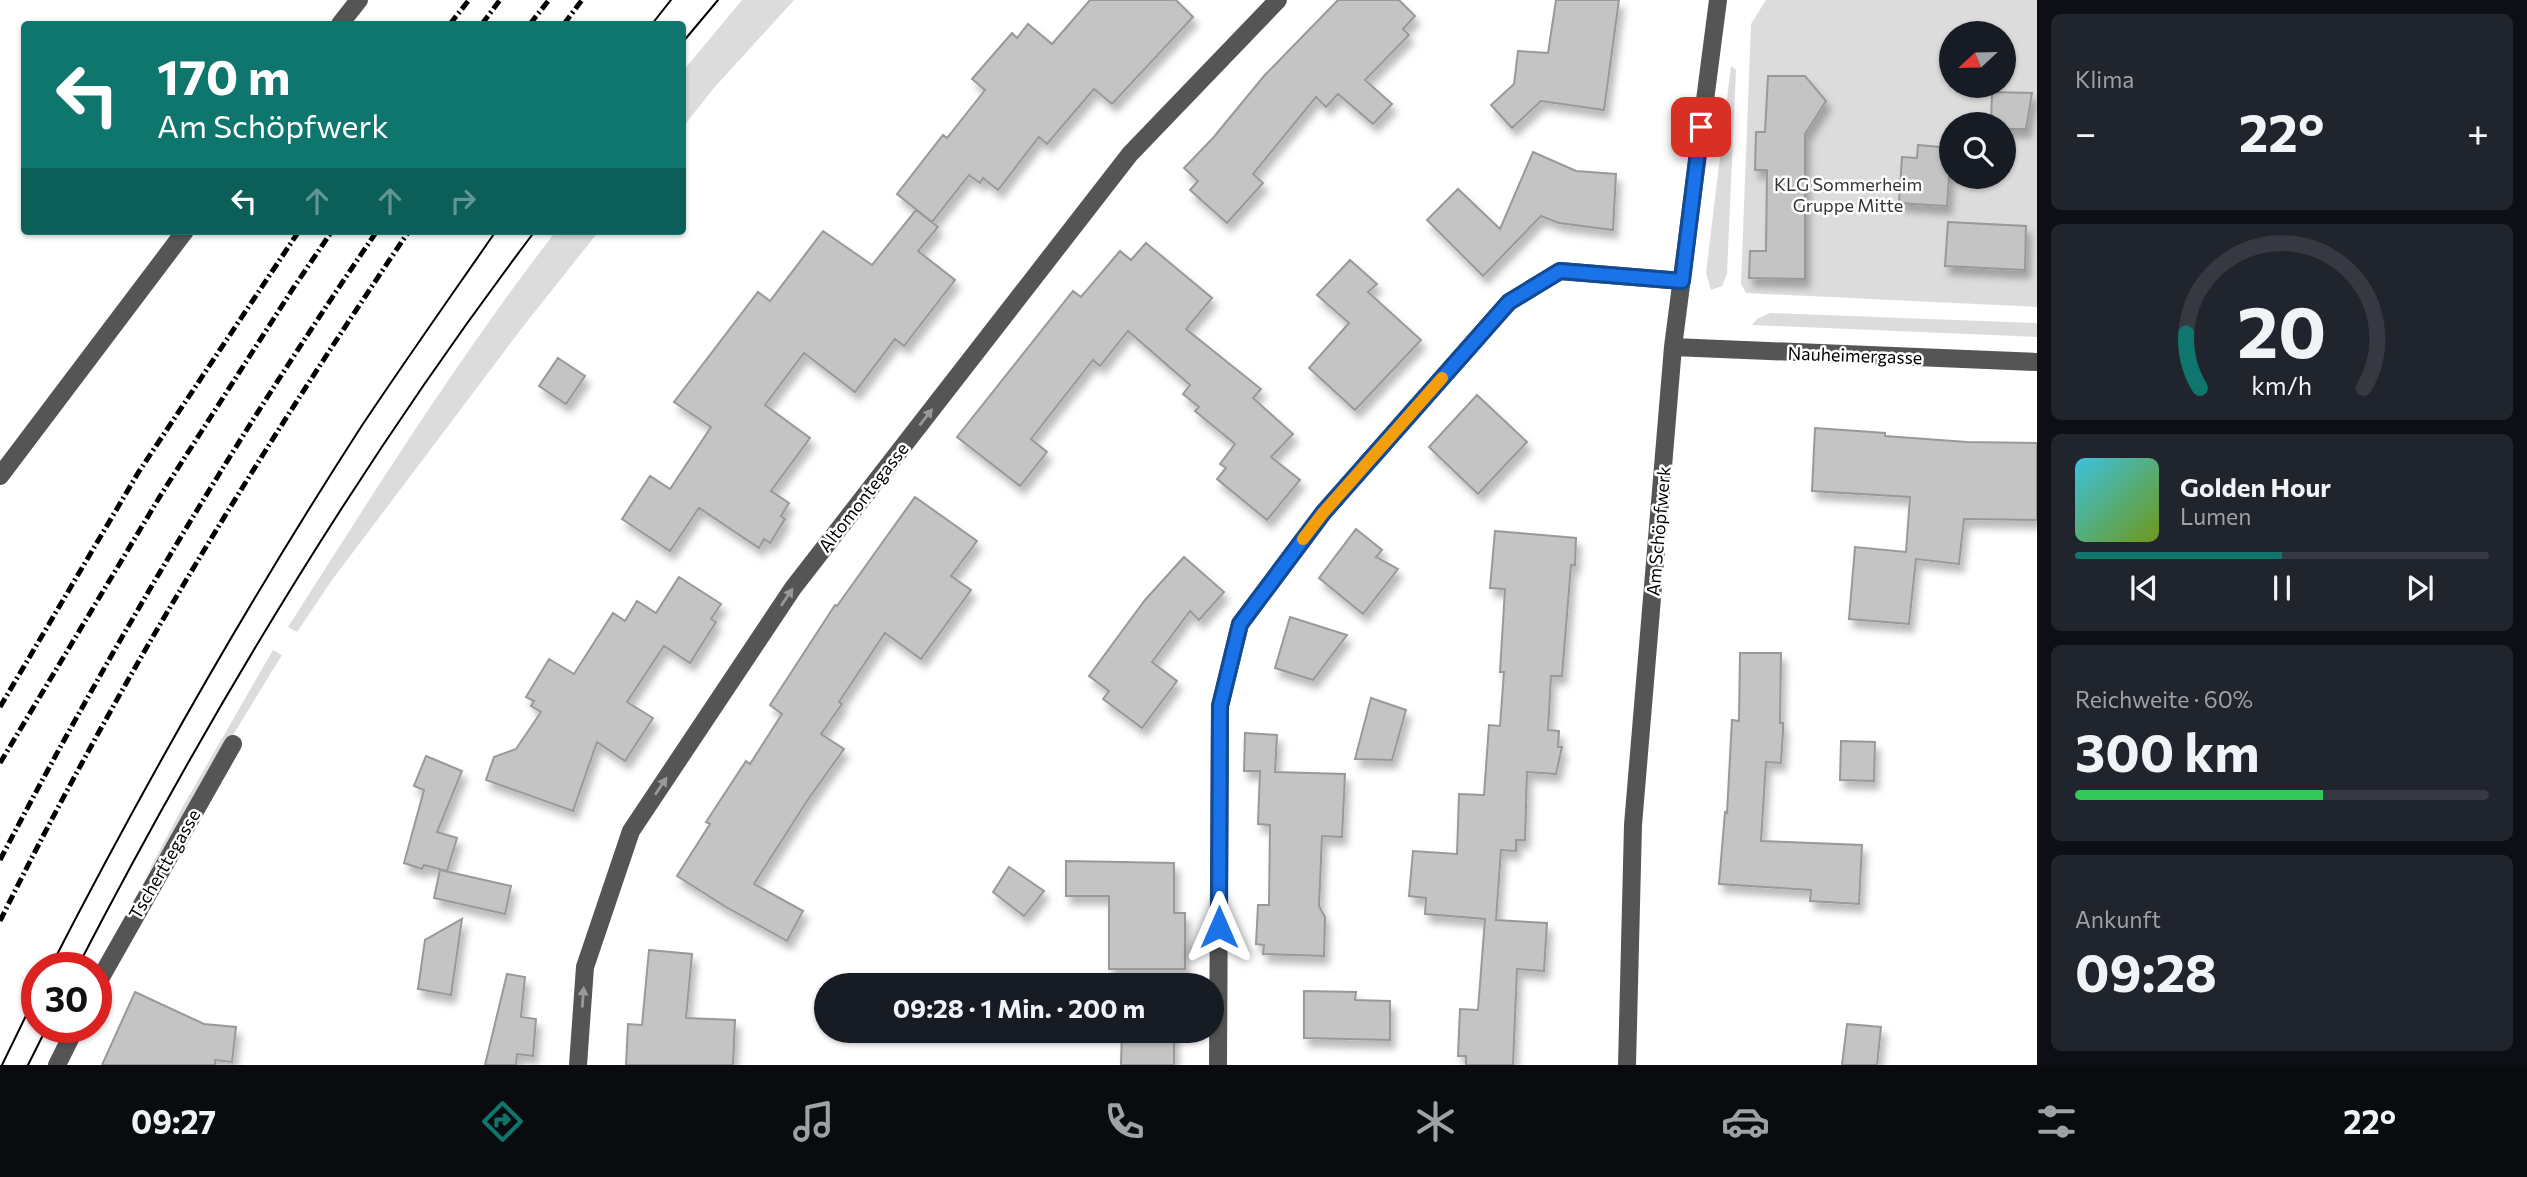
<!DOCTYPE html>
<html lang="de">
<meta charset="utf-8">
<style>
body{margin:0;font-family:Commissioner,sans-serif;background:#20242c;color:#f1f3f6;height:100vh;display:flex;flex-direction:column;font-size:26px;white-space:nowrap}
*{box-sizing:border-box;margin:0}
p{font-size:23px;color:#9ea1a6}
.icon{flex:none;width:38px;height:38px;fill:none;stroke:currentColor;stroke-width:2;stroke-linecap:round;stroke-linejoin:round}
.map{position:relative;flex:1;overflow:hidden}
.panel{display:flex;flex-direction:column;gap:14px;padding:14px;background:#0d0f14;width:490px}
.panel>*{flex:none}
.guide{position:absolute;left:21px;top:21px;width:665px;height:214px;border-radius:7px;box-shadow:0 2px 5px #0004;background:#0f766e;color:#fff;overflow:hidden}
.needle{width:46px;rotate:248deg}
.buttons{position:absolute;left:1939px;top:21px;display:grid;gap:14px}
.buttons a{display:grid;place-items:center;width:77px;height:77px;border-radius:50%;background:#171b24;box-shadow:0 2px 5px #0004;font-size:35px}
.speed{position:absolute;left:21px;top:952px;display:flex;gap:14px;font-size:35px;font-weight:700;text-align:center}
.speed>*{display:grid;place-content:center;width:91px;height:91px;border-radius:50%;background:#171b24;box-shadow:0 2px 5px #0004;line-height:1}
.speed .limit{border:10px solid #d22;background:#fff;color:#111}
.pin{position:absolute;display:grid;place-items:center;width:60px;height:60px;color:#fff;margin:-30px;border-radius:14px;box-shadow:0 4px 10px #0006}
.me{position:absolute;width:77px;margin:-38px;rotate:0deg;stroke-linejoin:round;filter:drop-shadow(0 0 5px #0008)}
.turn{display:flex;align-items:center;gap:24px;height:147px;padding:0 21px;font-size:32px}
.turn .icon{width:91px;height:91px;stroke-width:2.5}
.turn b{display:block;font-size:49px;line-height:60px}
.lanes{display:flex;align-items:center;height:66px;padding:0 21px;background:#0003;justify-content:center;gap:35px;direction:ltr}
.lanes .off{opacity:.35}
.big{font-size:52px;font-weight:700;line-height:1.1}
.panel .tile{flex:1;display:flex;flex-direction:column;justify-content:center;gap:10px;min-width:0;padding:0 24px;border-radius:10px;background:#20242c}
.panel .dial{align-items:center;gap:0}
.dial svg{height:182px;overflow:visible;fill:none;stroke:#363941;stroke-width:7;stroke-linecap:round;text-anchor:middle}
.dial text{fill:#f1f3f6;stroke:none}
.song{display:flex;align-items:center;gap:21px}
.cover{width:84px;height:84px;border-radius:10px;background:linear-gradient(135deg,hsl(190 70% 55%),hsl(80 70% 35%))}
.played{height:7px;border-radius:4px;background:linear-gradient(90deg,#0f766e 50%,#363941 50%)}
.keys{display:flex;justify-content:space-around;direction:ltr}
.heat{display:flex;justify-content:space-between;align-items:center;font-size:38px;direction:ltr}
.charge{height:10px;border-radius:5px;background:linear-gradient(90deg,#34c759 60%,#363941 0)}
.trip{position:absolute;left:814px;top:973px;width:410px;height:70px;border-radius:35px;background:#171b24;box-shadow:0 2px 5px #0004;font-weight:700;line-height:70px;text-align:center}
.tabs{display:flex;height:112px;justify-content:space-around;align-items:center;background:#090b0e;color:#9ea1a6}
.tabs .icon{width:49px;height:49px}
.tabs .active{color:#0f766e}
.tabs b{font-size:32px;color:#f1f3f6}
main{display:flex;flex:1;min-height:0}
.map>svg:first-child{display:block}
</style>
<main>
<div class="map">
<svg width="2037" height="1065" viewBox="0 0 2037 1065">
<defs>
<filter id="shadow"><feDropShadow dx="4.5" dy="8" stdDeviation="3.5" flood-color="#0004"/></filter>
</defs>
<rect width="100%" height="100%" fill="#fff"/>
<path fill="#dcdcdc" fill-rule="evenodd" d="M 742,0 L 794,0 L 713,89 L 683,127 L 683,71 Z
M 1766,0 L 2037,0 L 2037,307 L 1746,293 L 1741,284 L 1751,24 ZM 1951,33 L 2004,33 L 2004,86 L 1951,86 ZM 1951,124 L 2004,124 L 2004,177 L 1951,177 Z
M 1731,66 L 1736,70 L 1727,274 L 1722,286 L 1711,290 L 1706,273 Z
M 556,231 L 599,231 L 525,324 L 332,580 L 297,632 L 288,627 C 374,492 459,357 556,231 Z
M 1770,313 L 2037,323 L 2037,337 L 1752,325 L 1757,319 Z
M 273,650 L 282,655 L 143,882 L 182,808 Z"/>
<path fill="#c4c4c4" stroke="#999" stroke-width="2" filter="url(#shadow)" d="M 1090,0 L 1176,0 L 1193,17 L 1112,104 L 1094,89 L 1047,144 L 1039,137 L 998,190 L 983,178 L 980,183 L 969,175 L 932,222 L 897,194 L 943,135 L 947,138 L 985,90 L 972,79 L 1012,33 L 1017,38 L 1028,24 L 1052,44 Z
M 1338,0 L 1399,0 L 1415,16 L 1403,29 L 1409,35 L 1365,80 L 1392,104 L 1373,124 L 1338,94 L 1326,107 L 1316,97 L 1253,174 L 1263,183 L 1227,223 L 1190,190 L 1198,181 L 1184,168 L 1213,138 L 1264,76 Z
M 1556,0 L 1619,0 L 1604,110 L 1541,101 L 1512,128 L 1491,105 L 1514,84 L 1518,51 L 1548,53 Z
M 1768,76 L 1805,76 L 1826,101 L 1805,134 L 1805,279 L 1749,278 L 1750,251 L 1766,251 L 1767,170 L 1755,170 L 1756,132 L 1765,132 Z
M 1992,92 L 2032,93 L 2026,129 L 2004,129 L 2004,124 L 1991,124 Z
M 1918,145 L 1951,148 L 1947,206 L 1899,203 L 1902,157 L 1917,158 Z
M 1533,152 L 1576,171 L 1616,174 L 1613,230 L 1559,223 L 1541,216 L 1483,276 L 1427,220 L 1458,189 L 1500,229 Z
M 916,210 L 938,227 L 918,251 L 955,280 L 904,346 L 895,339 L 855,392 L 804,353 L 765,405 L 810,438 L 771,491 L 789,503 L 781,516 L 785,519 L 770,543 L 764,539 L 759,548 L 699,508 L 670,551 L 622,519 L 650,476 L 670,489 L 711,427 L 674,402 L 758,292 L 770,301 L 823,231 L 872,265 Z
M 1948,222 L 2026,226 L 2025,270 L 1945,266 Z
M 1146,243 L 1212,298 L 1186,329 L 1261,389 L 1253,398 L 1293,434 L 1271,457 L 1300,480 L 1267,520 L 1217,479 L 1226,468 L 1220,464 L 1235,444 L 1195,411 L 1199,407 L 1183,394 L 1190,385 L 1128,331 L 1100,366 L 1093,360 L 1031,439 L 1047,452 L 1020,486 L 957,437 L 1073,291 L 1081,297 L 1120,251 L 1131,260 Z
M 1350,260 L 1377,284 L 1368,292 L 1421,340 L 1355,410 L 1309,368 L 1349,323 L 1317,295 Z
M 558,358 L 585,376 L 566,404 L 539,386 Z
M 1477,395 L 1527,442 L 1478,494 L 1429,447 Z
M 1815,428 L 1885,433 L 1885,436 L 1967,442 L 2037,443 L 2037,520 L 1964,519 L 1959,564 L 1916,559 L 1909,624 L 1849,619 L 1855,547 L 1906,552 L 1910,497 L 1812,491 Z
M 915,497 L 977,541 L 951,576 L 971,590 L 921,659 L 885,633 L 839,702 L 842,704 L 821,734 L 844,749 L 807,801 L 754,884 L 803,911 L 787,941 L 726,907 L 677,876 L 710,824 L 706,822 L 746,761 L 750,764 L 782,714 L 770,705 L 835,605 L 837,606 Z
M 1356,529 L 1382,550 L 1376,557 L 1398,569 L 1363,614 L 1319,578 Z
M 1495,531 L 1576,538 L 1575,565 L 1571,565 L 1562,676 L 1551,676 L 1548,730 L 1559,731 L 1558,747 L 1562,747 L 1556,774 L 1527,772 L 1525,840 L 1516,840 L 1516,851 L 1501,850 L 1496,920 L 1547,923 L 1544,971 L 1517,969 L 1513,1065 L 1466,1065 L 1466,1056 L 1458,1056 L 1460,1009 L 1478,1010 L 1485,919 L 1425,914 L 1426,898 L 1409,896 L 1413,851 L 1457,854 L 1459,794 L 1484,795 L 1489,725 L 1500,726 L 1504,672 L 1500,672 L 1505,589 L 1490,588 Z
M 1184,557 L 1224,592 L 1199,620 L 1190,611 L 1152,662 L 1177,681 L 1142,728 L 1103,699 L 1109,691 L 1089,676 L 1145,600 Z
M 679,577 L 721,604 L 711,619 L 716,622 L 690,663 L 664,646 L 627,702 L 653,718 L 625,761 L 597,742 L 573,811 L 486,780 L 494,757 L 516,749 L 541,712 L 531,706 L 534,701 L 526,697 L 549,659 L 574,674 L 613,613 L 625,621 L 637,601 L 656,613 Z
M 1290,617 L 1347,635 L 1313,680 L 1275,668 Z
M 1740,653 L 1781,653 L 1780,723 L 1783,723 L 1783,731 L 1781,763 L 1766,762 L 1761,841 L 1862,845 L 1859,904 L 1810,901 L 1811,890 L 1719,884 L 1725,812 L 1727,813 L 1732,720 L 1739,721 Z
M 1371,698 L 1406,710 L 1392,760 L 1355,759 Z
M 1245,733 L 1277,735 L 1275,772 L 1345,774 L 1342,837 L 1322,836 L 1319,906 L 1325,917 L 1324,956 L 1263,954 L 1264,945 L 1256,944 L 1258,905 L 1269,905 L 1270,825 L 1258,824 L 1260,771 L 1244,771 Z
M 1841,741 L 1875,742 L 1874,781 L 1840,780 Z
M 426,756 L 462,771 L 437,832 L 457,838 L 447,871 L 424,865 L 422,869 L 404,863 L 424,790 L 414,786 Z
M 1066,861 L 1174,863 L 1174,913 L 1185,913 L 1185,969 L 1109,969 L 1109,896 L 1066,896 Z
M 1009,867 L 1044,891 L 1024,916 L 993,892 Z
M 440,870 L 511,886 L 505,914 L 434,898 Z
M 462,919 L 451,995 L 418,989 L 425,940 Z
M 649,950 L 692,954 L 686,1018 L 735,1020 L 733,1065 L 626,1065 L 628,1024 L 642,1025 Z
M 507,974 L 525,977 L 521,1017 L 536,1019 L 533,1056 L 517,1054 L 516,1065 L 485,1065 Z
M 1304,991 L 1356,992 L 1355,1000 L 1390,1001 L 1390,1040 L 1304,1038 Z
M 135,992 L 204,1024 L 236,1027 L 232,1062 L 215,1060 L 215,1065 L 102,1065 Z
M 1847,1024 L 1881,1027 L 1877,1065 L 1842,1065 Z
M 1122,1031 L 1174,1031 L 1174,1065 L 1121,1065 Z"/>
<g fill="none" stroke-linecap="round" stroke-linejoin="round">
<path stroke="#555" stroke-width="18" d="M 340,24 L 359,0
M 1673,347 L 2037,362
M 0,476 L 185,231
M 96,986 L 233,744
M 57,1065 L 76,1027
M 578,1065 L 585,967 L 631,831 L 793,588 L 1130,154 L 1278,0
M 1218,1065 L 1220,706 L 1240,624 L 1323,513 L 1509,302 L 1560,271 L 1682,281
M 1627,1065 L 1633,825 L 1673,347 L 1718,0"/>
<path stroke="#000" stroke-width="2" d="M 652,24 L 671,0
M 682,43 L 718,0
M 50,968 C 145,783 248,602 361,427 C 405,361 451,296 496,231
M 77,968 C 210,711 360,462 535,231
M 2,1065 L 37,993
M 28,1065 L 47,1027"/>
<path stroke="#000" stroke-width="5" stroke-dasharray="10 3.5 2 3.5" stroke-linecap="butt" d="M 450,24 L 469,0
M 482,24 L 500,0
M 530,24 L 549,0
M 564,24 L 582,0
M 0,707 L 138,473 L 299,231
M 0,763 L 162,493 L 292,290 L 332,231
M 0,860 C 113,643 239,433 377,231
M 0,921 C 119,680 259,453 409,231"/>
</g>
<defs><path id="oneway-solid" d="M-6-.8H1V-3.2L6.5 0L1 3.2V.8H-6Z" transform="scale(1.75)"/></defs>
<g fill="#999">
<use href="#oneway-solid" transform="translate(926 417) rotate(-52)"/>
<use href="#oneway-solid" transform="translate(787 597) rotate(-56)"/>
<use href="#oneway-solid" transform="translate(661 786) rotate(-56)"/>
<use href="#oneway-solid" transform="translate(583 997) rotate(-86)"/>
</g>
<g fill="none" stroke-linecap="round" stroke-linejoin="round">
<g stroke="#114b97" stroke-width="18">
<path id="route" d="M 1219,927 L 1220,706 L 1240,624 L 1323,513 L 1509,302 L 1560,271 L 1682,281 L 1701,127"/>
</g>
<use href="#route" stroke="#1a73e8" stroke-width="12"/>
<path stroke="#f59e0b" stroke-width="12" d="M 1303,539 L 1323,513 L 1442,378"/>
</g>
<g text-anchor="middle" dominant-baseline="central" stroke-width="5" stroke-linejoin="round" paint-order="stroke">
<g font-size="18" fill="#333" stroke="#fff">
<text x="1848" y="184">KLG Sommerheim<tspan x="1848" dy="21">Gruppe Mitte</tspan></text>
</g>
<g font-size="18" fill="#000" stroke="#fff">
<text transform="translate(1855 355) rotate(2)">Nauheimergasse</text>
<text transform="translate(863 497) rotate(-52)">Altomontegasse</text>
<text transform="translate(1658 531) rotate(-85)">Am Schöpfwerk</text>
<text transform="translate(164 864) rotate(-60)">Tscherttegasse</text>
</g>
</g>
</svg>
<div class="buttons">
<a><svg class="needle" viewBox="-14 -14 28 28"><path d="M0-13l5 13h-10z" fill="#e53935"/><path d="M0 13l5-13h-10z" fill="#9ea1a6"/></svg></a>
<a><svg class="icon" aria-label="search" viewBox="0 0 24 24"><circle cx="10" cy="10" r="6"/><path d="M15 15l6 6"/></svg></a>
</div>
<div class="speed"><div class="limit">30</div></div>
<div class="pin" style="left:1701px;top:127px;background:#d93025"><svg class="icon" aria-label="arrive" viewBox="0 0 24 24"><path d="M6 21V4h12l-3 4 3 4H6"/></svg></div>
<svg class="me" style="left:1219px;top:927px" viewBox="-20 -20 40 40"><path d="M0-17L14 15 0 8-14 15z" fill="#1a73e8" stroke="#fff" stroke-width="4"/></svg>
<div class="trip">09:28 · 1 Min. · 200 m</div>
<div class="guide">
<div class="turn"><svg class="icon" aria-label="left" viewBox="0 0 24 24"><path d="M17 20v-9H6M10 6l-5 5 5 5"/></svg><div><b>170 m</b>Am Schöpfwerk</div></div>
<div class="lanes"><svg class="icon" aria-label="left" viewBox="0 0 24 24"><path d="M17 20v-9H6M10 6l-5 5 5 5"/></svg><svg class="icon off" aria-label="ahead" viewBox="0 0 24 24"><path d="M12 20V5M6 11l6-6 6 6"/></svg><svg class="icon off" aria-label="ahead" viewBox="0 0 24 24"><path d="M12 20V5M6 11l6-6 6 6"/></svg><svg class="icon off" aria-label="right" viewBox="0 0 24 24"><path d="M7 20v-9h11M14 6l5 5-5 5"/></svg></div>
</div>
</div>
<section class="panel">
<div class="tile"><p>Klima</p>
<div class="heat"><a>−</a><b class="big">22°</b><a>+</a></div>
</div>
<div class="tile dial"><svg viewBox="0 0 100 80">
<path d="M14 69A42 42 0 1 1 86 69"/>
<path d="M14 69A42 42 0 0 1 8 45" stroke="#0f766e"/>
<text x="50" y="56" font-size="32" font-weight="700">20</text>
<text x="50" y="72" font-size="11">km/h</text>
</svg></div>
<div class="tile">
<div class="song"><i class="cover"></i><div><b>Golden Hour</b><p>Lumen</p></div></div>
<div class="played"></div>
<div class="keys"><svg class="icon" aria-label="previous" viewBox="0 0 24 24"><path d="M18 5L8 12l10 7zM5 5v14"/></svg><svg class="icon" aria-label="pause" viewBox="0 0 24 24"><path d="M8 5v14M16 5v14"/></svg><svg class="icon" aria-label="next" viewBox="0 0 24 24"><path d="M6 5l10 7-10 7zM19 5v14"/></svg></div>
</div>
<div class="tile"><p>Reichweite · 60%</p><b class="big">300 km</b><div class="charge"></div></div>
<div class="tile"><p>Ankunft</p><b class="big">09:28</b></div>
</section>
</main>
<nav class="tabs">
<b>09:27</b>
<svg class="icon active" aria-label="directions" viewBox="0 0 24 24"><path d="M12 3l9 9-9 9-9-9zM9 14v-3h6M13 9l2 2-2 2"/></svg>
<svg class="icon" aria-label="music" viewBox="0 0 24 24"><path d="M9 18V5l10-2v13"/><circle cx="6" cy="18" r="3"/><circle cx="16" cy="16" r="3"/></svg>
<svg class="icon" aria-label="phone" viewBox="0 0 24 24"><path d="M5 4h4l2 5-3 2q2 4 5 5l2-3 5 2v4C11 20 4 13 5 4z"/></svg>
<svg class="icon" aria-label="climate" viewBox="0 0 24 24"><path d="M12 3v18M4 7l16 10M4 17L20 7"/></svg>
<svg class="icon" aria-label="car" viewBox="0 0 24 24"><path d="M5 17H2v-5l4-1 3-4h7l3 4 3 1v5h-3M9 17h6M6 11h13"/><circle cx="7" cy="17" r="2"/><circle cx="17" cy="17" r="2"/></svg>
<svg class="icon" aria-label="filters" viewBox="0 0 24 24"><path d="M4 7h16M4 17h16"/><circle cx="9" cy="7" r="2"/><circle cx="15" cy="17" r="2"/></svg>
<b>22°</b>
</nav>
